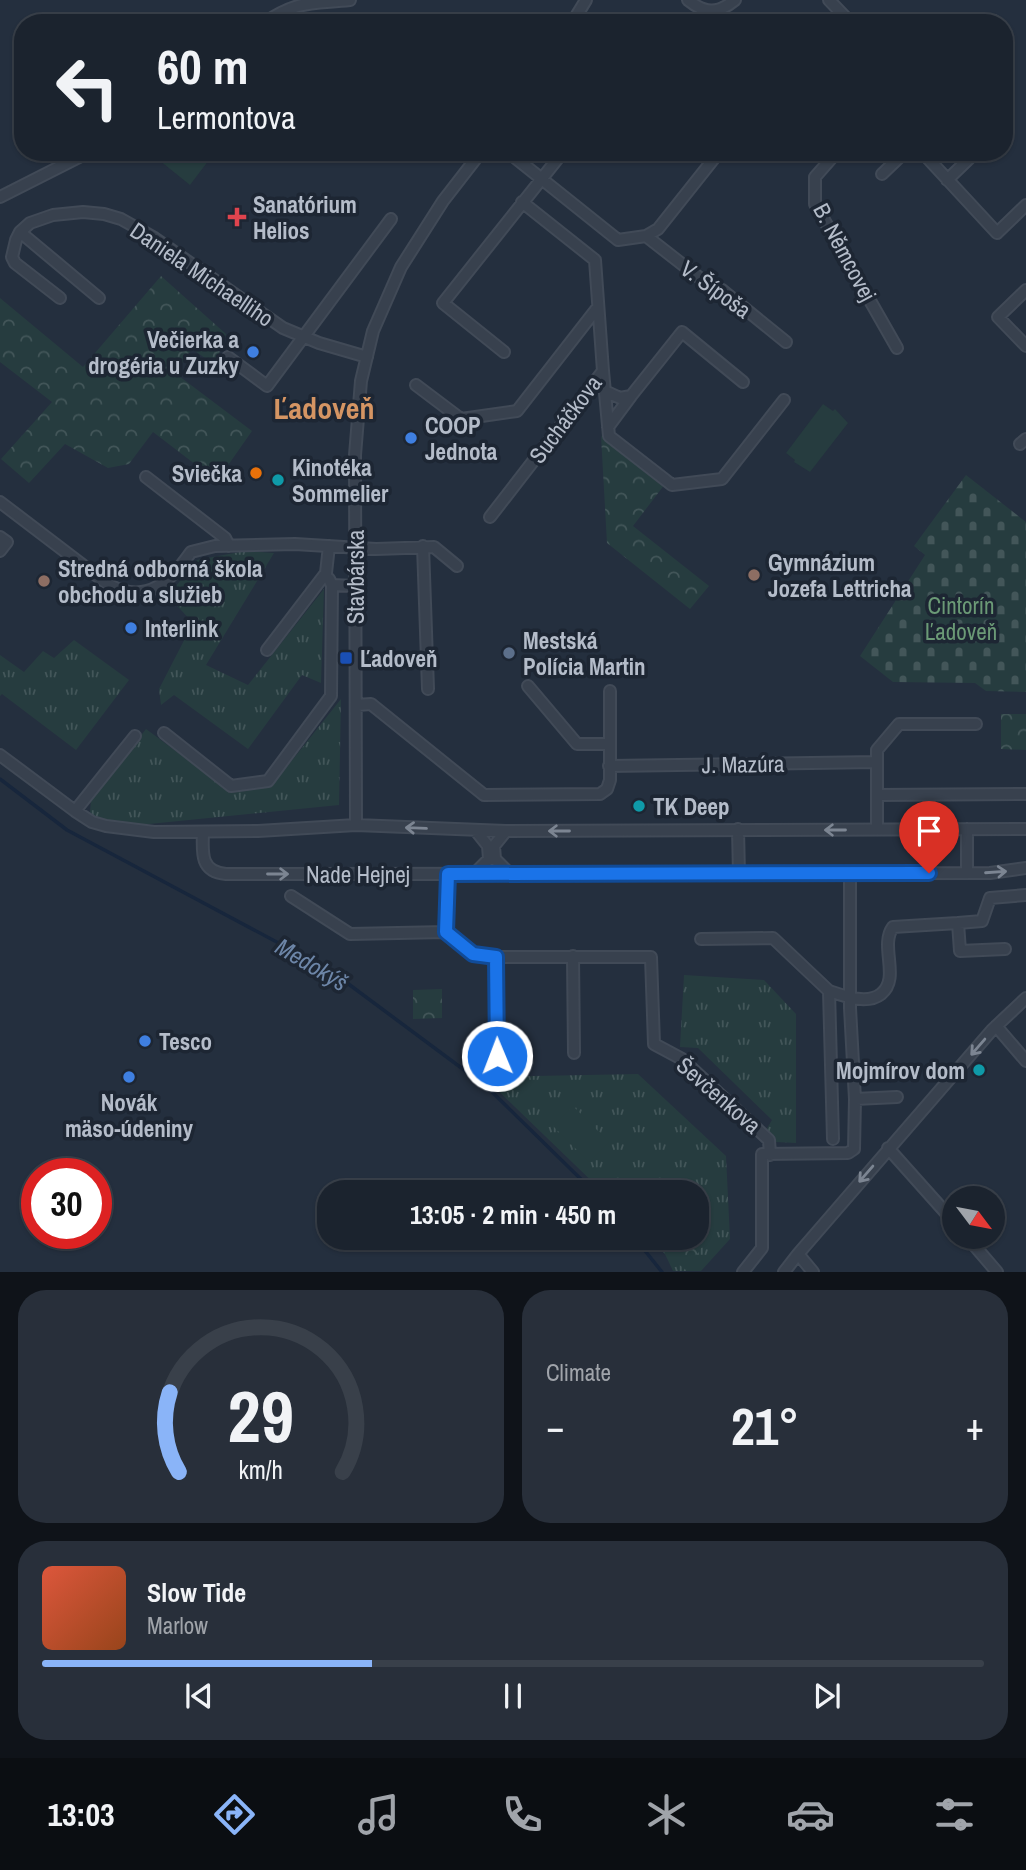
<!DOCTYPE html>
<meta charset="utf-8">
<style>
body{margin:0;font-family:"Archivo Narrow",sans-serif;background:#282f3a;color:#f1f3f6;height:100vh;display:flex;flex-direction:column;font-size:26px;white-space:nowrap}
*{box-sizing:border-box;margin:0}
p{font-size:23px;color:#a0a4aa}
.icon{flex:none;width:38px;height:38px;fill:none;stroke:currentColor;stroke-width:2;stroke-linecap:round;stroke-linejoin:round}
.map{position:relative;height:1272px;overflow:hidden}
.details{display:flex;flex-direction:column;gap:18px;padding:18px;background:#0f1319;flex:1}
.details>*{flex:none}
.guide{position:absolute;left:14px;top:14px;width:999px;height:147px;border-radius:28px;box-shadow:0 2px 5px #0004,0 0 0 2px #39404a;background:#1b232e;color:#f1f3f6;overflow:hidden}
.needle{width:46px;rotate:122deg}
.buttons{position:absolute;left:942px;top:1186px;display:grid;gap:14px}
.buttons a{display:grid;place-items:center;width:63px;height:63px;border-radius:50%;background:#1b232e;box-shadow:0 2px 5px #0004,0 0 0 2px #39404a;font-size:35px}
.speed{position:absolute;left:21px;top:1158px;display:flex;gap:14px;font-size:35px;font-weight:700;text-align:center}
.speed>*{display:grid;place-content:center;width:91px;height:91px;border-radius:50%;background:#1b232e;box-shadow:0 2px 5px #0004,0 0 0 2px #39404a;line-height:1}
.speed .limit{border:10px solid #d22;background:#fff;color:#111}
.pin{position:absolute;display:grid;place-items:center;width:60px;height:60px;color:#fff;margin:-72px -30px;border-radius:50% 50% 50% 0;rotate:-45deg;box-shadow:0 0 7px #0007}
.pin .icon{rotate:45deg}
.me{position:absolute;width:77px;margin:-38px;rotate:359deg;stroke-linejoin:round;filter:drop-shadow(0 0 5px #0008)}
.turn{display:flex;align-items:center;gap:24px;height:147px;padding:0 28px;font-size:32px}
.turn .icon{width:91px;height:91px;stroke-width:2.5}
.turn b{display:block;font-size:49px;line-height:60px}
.big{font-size:52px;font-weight:700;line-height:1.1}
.details .tile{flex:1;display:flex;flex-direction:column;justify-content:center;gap:10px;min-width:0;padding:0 24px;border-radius:28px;background:#282f3a}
.details .dial{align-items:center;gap:0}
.dial svg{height:182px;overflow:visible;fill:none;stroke:#39404a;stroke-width:7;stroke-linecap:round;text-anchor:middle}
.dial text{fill:#f1f3f6;stroke:none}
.song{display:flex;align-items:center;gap:21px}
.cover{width:84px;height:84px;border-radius:10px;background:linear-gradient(135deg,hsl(10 70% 55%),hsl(20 70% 35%))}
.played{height:7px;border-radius:4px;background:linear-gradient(90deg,#8ab4f8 35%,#39404a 35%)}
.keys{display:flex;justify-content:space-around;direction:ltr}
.heat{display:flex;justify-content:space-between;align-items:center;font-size:38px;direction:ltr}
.details .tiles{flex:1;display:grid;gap:18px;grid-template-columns:1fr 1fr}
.tile:last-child{grid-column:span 2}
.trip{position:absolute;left:317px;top:1180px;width:392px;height:70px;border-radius:28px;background:#1b232e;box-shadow:0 2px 5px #0004,0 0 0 2px #39404a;font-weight:700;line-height:70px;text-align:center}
.tabs{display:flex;height:112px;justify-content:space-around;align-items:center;background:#0b0e12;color:#a0a4aa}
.tabs .icon{width:49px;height:49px}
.tabs .selected{color:#8ab4f8}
.tabs b{font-size:32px;color:#f1f3f6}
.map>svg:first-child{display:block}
</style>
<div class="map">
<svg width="1026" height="1272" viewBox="0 0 1026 1272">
<defs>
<pattern id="grass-tufts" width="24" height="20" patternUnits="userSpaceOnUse" patternTransform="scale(1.75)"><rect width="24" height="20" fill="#263c3f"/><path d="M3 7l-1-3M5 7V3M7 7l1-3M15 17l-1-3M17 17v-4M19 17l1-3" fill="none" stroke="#435659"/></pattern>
<pattern id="cemetery-stones" width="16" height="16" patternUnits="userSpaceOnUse" patternTransform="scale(1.75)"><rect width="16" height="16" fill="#263c3f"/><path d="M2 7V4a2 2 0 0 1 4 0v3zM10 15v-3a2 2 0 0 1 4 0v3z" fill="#435659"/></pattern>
<pattern id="park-crowns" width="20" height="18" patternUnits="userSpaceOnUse" patternTransform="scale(1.75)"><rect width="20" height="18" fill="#263c3f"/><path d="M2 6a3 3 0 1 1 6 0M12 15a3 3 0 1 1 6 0" fill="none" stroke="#435659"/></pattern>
</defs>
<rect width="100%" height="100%" fill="#242f3e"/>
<path fill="url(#grass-tufts)" d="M 245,551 L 274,553 L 206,665 L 248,685 L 324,589 L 321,683 L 302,675 L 248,749 L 174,695 L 161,705 L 159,689 L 193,623 L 168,596 L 197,560 Z
M 74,640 L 129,680 L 76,750 L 2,694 L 0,696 L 0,655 L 24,672 L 43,651 L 54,658 Z
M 341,699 L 339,805 L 139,825 L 96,819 L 90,812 L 91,800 L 146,729 L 230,791 L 274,783 Z
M 684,975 L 764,980 L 796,1014 L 796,1143 L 776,1142 L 766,1130 L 772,1120 L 698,1048 L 680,1047 Z
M 638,1074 L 726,1156 L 730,1239 L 701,1271 L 673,1271 L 665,1254 L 649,1237 L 696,1237 L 696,1192 L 603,1192 L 484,1077 Z"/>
<path fill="url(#cemetery-stones)" d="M 966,475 L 1026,522 L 1026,692 L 986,691 L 975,683 L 893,682 L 860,656 L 925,555 L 914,546 Z"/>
<path fill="url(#park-crowns)" d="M 161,276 L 226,334 L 215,365 L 192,349 L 175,373 L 252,431 L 217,481 L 153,432 L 129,464 L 108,468 L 65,444 L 29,483 L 1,459 L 52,402 L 0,362 L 0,298 L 83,367 Z
M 601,436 L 665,484 L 633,526 L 709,586 L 690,609 L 607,543 Z
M 1001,714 L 1026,714 L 1026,750 L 1001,749 Z
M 442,989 L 442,1018 L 413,1019 L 413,990 Z
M 676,1237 L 691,1237 L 702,1247 L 686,1270 L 664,1253 Z"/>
<path fill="#263c3f" d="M 149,152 L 215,152 L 190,185 Z
M 823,404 L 833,411 L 835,409 L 848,423 L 810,472 L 794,462 L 795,460 L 786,453 Z
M 573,1106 L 609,1142 L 589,1162 L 553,1126 Z"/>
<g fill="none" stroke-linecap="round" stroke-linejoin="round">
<path stroke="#17263c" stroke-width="3.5" d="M 0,779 L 67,830 L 331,971 L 487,1087 L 594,1192
M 634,1237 L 662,1272"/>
<g stroke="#414a57" stroke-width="14">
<path id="minor" d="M 688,0 C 705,14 718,14 735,0
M 829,0 L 851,23
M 264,23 C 298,0 311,4 350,0
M 572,23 L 586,0
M 992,23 L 994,21
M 508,152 L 618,240 L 646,236 L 710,286 L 722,290 L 786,342
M 837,152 L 815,177 L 815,204 L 897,348
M 922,152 L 997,233 L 1026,205
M 882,174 L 905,152
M 947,180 L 976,152
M 0,197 L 89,152
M 20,232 L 99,298
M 646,236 L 658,229 L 716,156
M 1026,290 L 998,317 L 1026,346
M 60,298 L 15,263 L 12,257 L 16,240 L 20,232 L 30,223 L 53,215 L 83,212 L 104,214 L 121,219 L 153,237 L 283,328 L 319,343 L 367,357
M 504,352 L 443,303 L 563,152
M 228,357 L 267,386 L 391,219
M 603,371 L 609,436 L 672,485 L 722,479 L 784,400
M 416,385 L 461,419 L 517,411 L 598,307
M 605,391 L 620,398 L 631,396 L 682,332 L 743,382
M 608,427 L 631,396
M 1020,444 L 1026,439
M 146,477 L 225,538 L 229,546
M 0,502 L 109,585 C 147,605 170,582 191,552 L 215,546 L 295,544 L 376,549 L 434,547 L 457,566
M 490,517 L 603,371 L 595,260 L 522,202
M 0,537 L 7,542 L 0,551
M 423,546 L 428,689
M 329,579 L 332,585 L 355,586
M 267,650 L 326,573 L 329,546
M 528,686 L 577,744 L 609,744
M 357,705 L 371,704 L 484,795 L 600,794 L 607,789 L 610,780 L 610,691
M 164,733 L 231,786 L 268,781 L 331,696 L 332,585
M 0,755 L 75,811 L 135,736
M 609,766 L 877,762
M 877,795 L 1026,794
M 75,811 L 92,822 L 106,826 L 154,832 L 258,831 L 356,825 L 506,831 L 1026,829
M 356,825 L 355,455 L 361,381 L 373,331 L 401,267 L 443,201 L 481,152
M 738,829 L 739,875
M 877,829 L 877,750 L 899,724 L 976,724
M 506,831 L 494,846 L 495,859 L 511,875
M 203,833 C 202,854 201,872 226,874 L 990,873 L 1026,868
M 967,872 L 967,829
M 474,874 L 489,859 L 488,846 L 476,831
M 291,896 L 350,934 L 446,932 L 473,954 L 496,957 L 651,957 L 654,1044 L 682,1059 L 769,1140 L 770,1155
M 446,932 L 448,874
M 701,939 L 773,938 L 829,991 L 833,1139
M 1005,949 L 960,951 L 958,923 L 982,921 L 990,898 L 1026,895
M 573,956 L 574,1053
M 496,957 L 497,1056
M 829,991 C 844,996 867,1005 881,994 C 901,978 879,946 893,927 L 958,923
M 996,1026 L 1026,1061
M 855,1099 L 897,1097
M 888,1148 L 954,1222
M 967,1237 L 997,1272
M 798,1254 L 992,1030 L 1026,998
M 743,1272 L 762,1248 L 762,1154 L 848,1153 L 854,1149 L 855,1099 L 850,1008 L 850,874
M 784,1272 L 798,1254 L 813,1272"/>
</g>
<use href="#minor" stroke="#38414e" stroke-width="10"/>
</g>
<defs><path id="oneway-shaft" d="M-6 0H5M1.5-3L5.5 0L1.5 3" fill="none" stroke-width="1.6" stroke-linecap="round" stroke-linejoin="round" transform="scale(1.75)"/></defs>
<g stroke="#7c8592">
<use href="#oneway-shaft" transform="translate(416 828) rotate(-178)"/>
<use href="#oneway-shaft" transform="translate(835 830) rotate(-180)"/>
<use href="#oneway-shaft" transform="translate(559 831) rotate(180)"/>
<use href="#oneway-shaft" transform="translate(996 872) rotate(-4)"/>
<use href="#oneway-shaft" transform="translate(278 874)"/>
<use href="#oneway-shaft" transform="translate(978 1047) rotate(131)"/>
<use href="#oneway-shaft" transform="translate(866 1174) rotate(131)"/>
</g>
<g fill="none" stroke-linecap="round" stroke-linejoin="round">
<g stroke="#114b97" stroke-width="18">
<path id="route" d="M 497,1056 L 496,957 L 473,954 L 446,932 L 448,874 L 929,873"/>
</g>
<use href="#route" stroke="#1a73e8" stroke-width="12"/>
</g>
<path fill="#e0444e" stroke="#1d2633" stroke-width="2.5" d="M233.5 206.5h7v7h7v7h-7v7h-7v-7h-7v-7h7z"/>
<g fill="#3f7fe0" stroke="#1d2633" stroke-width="2.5">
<circle cx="253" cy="352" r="7"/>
<circle cx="411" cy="438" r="7"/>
<circle cx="131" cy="628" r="7"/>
<circle cx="145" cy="1041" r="7"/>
<circle cx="129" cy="1077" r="7"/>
</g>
<circle fill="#e8710a" stroke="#1d2633" stroke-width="2.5" cx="256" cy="473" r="7"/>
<g fill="#0f9aa8" stroke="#1d2633" stroke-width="2.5">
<circle cx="278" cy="480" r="7"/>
<circle cx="639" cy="806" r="7"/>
<circle cx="979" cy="1070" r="7"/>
</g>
<g fill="#8d6e63" stroke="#1d2633" stroke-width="2.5">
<circle cx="754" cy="575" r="7"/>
<circle cx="44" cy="581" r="7"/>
</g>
<circle fill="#5c6f8a" stroke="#1d2633" stroke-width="2.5" cx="509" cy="653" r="7"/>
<rect fill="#1a4fb4" stroke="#1d2633" stroke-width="2.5" x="339" y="651" width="14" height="14" rx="3.5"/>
<g text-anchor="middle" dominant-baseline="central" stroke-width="7" stroke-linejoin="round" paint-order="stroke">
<g font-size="23" font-weight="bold" fill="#b4bcc9" stroke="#1d2633" text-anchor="start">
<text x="253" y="204">Sanatórium<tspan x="253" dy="26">Helios</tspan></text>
<text x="239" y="339" text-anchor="end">Večierka a<tspan x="239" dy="26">drogéria u Zuzky</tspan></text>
<text x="425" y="425">COOP<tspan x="425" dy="26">Jednota</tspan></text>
<text x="292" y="467">Kinotéka<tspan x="292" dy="26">Sommelier</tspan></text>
<text x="242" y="473" text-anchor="end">Sviečka</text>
<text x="768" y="562">Gymnázium<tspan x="768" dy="26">Jozefa Lettricha</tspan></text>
<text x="58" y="568">Stredná odborná škola<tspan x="58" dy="26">obchodu a služieb</tspan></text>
<text x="145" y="628">Interlink</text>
<text x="523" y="640">Mestská<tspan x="523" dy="26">Polícia Martin</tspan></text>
<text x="360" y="658">Ľadoveň</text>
<text x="653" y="806">TK Deep</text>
<text x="159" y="1041">Tesco</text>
<text x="965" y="1070" text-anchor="end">Mojmírov dom</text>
<text x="129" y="1102" text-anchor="middle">Novák<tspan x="129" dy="26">mäso-údeniny</tspan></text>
</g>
<g font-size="23" fill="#b4bcc9" stroke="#1d2633">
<text transform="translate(845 252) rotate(62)">B. Němcovej</text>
<text transform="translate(202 274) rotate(34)">Daniela Michaelliho</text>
<text transform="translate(716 289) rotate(36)">V. Šípoša</text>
<text transform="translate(565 419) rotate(-53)">Sucháčkova</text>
<text transform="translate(355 577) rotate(-90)">Stavbárska</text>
<text transform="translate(743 764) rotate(-1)">J. Mazúra</text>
<text x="358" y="874">Nade Hejnej</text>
<text transform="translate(719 1095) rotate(41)">Ševčenkova</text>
</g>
<g font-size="23" fill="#6b9a76" stroke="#1d2633">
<text x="961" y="605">Cintorín<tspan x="961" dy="26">Ľadoveň</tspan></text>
</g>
<g font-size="24" font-style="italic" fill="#6d86a8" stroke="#1d2633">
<text transform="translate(312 964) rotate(31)">Medokýš</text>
</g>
<g font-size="30" font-weight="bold" fill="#d59563" stroke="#1d2633">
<text x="324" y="408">Ľadoveň</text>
</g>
</g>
</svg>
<div class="buttons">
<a><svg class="needle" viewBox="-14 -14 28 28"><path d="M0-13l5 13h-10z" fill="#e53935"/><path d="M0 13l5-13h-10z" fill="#a0a4aa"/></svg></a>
</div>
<div class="speed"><div class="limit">30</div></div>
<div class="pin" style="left:929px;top:873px;background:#d93025"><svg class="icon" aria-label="arrive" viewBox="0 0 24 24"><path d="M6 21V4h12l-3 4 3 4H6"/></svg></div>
<svg class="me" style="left:497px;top:1056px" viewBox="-20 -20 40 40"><circle r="17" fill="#1a73e8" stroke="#fff" stroke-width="3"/><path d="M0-11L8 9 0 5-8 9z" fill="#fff"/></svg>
<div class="trip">13:05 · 2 min · 450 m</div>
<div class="guide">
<div class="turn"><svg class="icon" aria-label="left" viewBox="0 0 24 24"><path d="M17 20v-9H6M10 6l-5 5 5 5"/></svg><div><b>60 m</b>Lermontova</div></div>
</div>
</div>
<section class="details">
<div class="tiles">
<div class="tile dial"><svg viewBox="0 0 100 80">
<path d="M14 69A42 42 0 1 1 86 69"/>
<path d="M14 69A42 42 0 0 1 10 34" stroke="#8ab4f8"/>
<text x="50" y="56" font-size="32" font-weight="700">29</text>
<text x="50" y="72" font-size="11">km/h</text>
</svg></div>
<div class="tile"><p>Climate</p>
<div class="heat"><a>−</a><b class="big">21°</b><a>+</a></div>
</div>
<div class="tile">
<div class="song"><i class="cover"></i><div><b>Slow Tide</b><p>Marlow</p></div></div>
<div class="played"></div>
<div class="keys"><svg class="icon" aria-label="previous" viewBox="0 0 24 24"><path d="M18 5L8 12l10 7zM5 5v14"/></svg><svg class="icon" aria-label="pause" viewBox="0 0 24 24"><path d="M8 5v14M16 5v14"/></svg><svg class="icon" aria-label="next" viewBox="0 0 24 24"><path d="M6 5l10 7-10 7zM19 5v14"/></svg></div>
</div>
</div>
</section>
<nav class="tabs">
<b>13:03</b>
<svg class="icon selected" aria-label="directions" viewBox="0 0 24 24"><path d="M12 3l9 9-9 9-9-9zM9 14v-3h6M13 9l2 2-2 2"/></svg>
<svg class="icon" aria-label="music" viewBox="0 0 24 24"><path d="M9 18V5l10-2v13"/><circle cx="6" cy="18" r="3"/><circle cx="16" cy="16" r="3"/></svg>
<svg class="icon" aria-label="phone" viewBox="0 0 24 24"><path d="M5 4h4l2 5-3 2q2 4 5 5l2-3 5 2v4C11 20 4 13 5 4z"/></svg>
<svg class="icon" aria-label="climate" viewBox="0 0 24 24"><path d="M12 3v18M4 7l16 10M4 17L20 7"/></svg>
<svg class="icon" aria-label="car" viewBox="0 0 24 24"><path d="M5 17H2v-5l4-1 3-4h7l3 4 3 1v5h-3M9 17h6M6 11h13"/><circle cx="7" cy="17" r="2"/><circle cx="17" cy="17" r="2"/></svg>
<svg class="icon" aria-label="filters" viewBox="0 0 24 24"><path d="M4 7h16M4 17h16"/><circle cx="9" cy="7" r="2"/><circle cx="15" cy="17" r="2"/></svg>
</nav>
